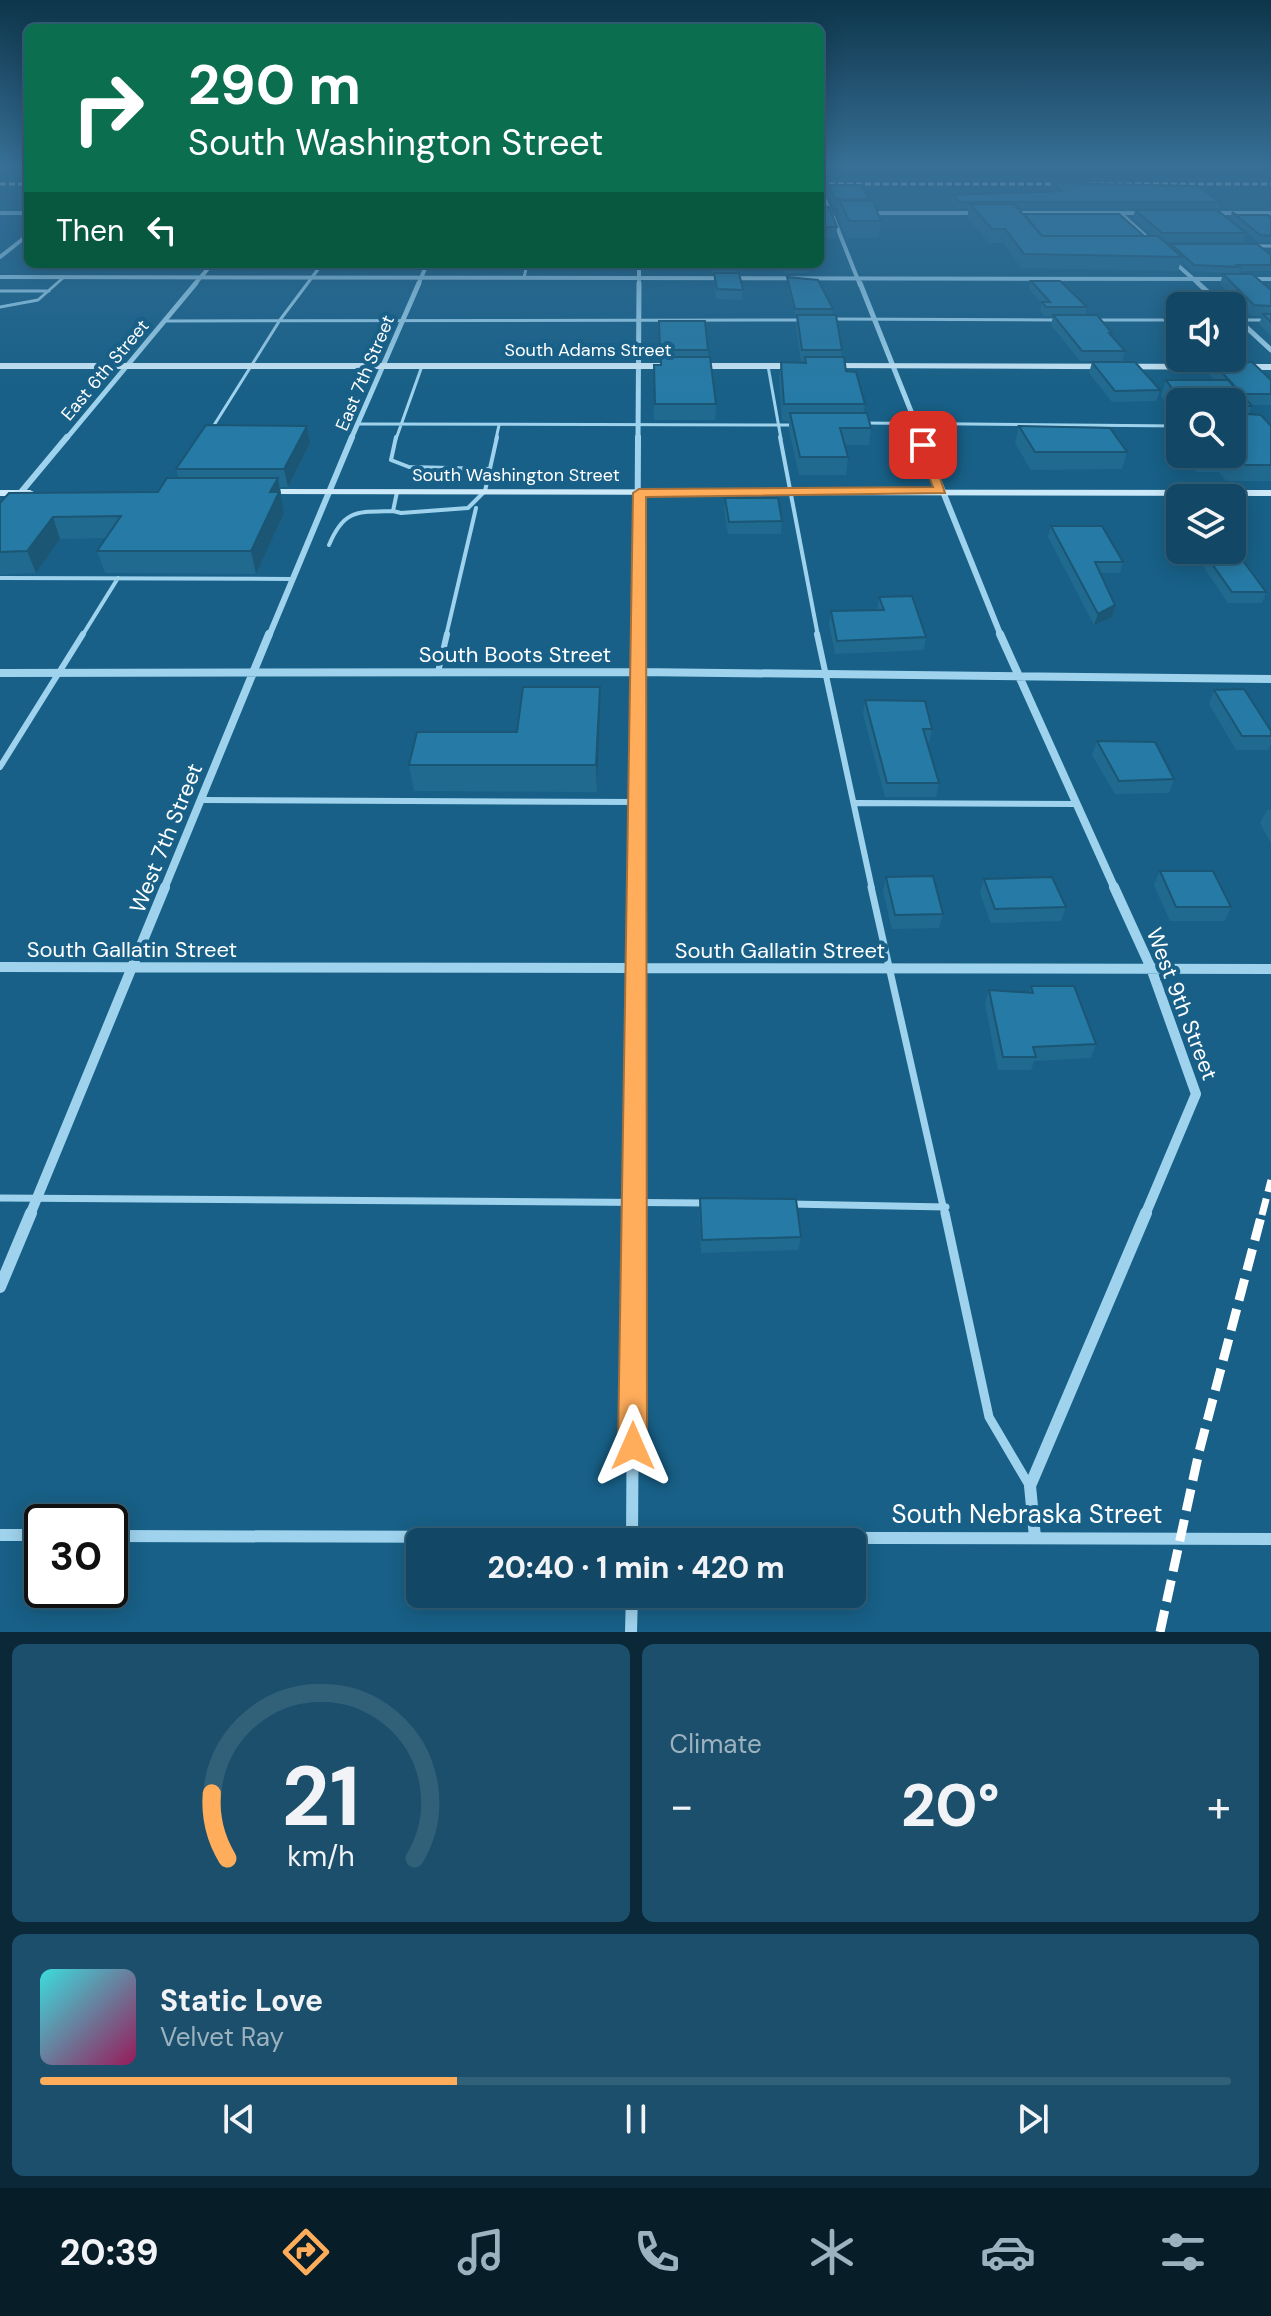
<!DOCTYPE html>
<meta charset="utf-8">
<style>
body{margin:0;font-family:"DM Sans",sans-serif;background:#1b4f6b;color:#f1f3f6;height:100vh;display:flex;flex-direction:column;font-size:30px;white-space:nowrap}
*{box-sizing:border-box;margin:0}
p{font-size:26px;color:#9cb2bf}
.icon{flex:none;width:44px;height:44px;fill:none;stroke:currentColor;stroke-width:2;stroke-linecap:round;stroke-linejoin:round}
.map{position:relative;height:1632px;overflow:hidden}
.sheet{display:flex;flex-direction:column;gap:12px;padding:12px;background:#0a2838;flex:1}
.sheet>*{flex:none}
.top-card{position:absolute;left:24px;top:24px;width:800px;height:244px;border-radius:12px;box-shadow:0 4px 20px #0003,0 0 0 2px #316079;background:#0b6e4f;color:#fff;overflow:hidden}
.fabs{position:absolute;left:1166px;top:292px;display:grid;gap:16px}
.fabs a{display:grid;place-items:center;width:80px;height:80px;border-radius:12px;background:#124865;box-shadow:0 4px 20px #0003,0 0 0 2px #316079;font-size:40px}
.speed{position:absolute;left:24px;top:1504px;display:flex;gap:16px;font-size:40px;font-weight:700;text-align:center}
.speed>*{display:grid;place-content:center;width:104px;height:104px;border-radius:50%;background:#124865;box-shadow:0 4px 20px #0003,0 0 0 2px #316079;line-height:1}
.speed .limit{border:4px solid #111;border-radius:12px;background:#fff;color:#111}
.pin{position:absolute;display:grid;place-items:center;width:68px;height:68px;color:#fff;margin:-34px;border-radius:16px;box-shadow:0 4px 12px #0006}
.me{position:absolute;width:88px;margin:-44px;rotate:0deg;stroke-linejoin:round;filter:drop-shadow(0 0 6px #0008)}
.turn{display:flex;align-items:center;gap:28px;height:168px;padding:0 32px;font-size:36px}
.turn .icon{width:104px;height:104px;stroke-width:2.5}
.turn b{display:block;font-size:56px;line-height:68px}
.then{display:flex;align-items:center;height:76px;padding:0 32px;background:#0003;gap:16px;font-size:30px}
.big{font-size:60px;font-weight:800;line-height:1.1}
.sheet .widget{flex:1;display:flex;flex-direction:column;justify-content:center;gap:12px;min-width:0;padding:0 28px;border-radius:12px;background:#1b4f6b}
.sheet .dial{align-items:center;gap:0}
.dial svg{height:208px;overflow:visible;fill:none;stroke:#316079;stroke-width:7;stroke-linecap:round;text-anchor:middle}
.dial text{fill:#f1f3f6;stroke:none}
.song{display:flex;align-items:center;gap:24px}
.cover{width:96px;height:96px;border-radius:12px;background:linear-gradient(135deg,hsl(180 70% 55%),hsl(330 70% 35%))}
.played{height:8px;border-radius:4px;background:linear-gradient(90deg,#ffad5b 35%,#316079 35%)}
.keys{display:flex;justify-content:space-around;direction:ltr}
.heat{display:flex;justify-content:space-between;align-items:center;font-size:44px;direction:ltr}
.sheet .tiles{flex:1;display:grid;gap:12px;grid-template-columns:1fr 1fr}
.widget:last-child{grid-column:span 2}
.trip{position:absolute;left:406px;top:1528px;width:460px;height:80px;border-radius:12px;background:#124865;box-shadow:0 4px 20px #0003,0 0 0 2px #316079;font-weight:800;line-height:80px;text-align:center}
.tabs{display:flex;height:128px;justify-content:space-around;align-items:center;background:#071d28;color:#9cb2bf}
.tabs .icon{width:56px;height:56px}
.tabs .current{color:#ffad5b}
.tabs b{font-size:36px;color:#f1f3f6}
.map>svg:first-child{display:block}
</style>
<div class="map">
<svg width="1271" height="1632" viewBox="0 0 1271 1632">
<rect width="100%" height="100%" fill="#186087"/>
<path fill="#0f4665" stroke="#92d1f0" stroke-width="2" d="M 940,165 L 1240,165 C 1201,169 1163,168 1124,168 C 1062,168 1002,170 940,165 Z"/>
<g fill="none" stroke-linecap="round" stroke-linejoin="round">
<path stroke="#9fd3ed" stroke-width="3" d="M 820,187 L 831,213
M 1253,246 L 1271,246
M 524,278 L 527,264
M 0,291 L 49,291
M 0,307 L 38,300 L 64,277
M 832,319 L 1060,320
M 1096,320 L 1180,320
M 1232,320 L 1271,320
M 165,321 L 804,320
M 768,366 L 781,439
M 864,423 L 1180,426
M 358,424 L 796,425
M 211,430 L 280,320 L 322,264
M 396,439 L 422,366
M 496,439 L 499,425"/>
<path stroke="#9fd3ed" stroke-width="4" d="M 396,437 L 391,460 L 409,467 L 490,469
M 780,437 L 818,636
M 397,492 L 393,511 L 401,513 L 468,508 L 485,491 L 497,437
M 329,545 C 344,509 357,512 393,511
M 0,578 L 293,579
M 82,636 L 118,578
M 446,636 L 476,508"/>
<path stroke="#9fd3ed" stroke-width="6" d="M 817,634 L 872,889
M 438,672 L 447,634
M 0,767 L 83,634
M 201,800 L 637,802
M 856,803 L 1075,804"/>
<path stroke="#9fd3ed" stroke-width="7" d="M 871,887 L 945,1215
M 0,1198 L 706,1203
M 789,1204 L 946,1207"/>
<path stroke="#9fd3ed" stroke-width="9" d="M 945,1213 L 989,1417 L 1029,1485"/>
<path stroke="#9fd3ed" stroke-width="4" d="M 0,213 L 28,213
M 869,213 L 975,213
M 1013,213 L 1143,213
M 1120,213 L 1151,241
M 1213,213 L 1271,213
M 833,217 L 860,285
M 0,257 L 28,235
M 1173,261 L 1200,285
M 0,277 L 1231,279
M 1249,279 L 1271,279
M 194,285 L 212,264
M 418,285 L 427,264
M 639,285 L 639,264"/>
<path stroke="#9fd3ed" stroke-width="5" d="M 860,283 L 922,439
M 1198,283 L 1223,306
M 1232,314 L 1271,350
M 66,439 L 196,283
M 351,439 L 419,283
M 638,439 L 639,283"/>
<path stroke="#9fd3ed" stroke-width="6" d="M 921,437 L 1001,636
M 17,497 L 67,437
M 269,636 L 352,437
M 637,636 L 638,437"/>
<path stroke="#9fd3ed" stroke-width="8" d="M 1000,634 L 1115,889
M 0,673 L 638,672 L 1271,679
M 164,889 L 269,634
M 636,889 L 637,634"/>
<path stroke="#9fd3ed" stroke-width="10" d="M 1114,887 L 1151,968 L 1196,1094 L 1145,1215
M 0,967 L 1271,969
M 30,1215 L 165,887
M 634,1215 L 636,887"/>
<path stroke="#9fd3ed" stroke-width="12" d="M 0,1287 L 31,1213
M 0,1535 L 42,1535
M 110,1536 L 1271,1539
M 1035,1537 L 1030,1486 L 1146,1213
M 632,1542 L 634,1213
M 631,1632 L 632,1594"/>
<path fill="#cce9f9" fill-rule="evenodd" d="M 0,363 L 801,363 L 806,366 L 801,369 L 0,369 Z
M 825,363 L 1271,364 L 1271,370 L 822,368 L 822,364 Z
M 262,489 L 1271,490 L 1271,496 L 258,494 L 258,490 Z
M 0,490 L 30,490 L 36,493 L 30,496 L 0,496 Z"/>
<path stroke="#fff" stroke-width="3" stroke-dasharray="6 3" stroke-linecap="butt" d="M 0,184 L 28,184
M 820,184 L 1271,184"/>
<path stroke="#fff" stroke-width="7" stroke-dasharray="17 7" stroke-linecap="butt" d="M 1262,1215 L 1271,1180"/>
<path stroke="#fff" stroke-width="9" stroke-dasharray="22 9" stroke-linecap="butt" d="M 1160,1632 L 1199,1452 L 1262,1213"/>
</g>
<path fill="#216a8f" d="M 1053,183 L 1220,202 L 1218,208 L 1017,208 L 1024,215 L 1144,236 L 1153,236 L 1133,218 L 1135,210 L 1246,233 L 1243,242 L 1165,242 L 1170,246 L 1171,244 L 1271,255 L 1271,271 L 1239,271 L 1238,274 L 1192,271 L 1181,261 L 1178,271 L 1021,268 L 1003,243 L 989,243 L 967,218 L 969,208 L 958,208 L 952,200 L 953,195 L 1054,191 L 1051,188 Z
M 828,185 L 868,199 L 868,201 L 881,221 L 878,238 L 847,238 L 838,218 L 839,208 L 834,208 L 827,193 Z
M 820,186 L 824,206 L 837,227 L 836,238 L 820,238 Z
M 1232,212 L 1237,215 L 1271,218 L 1271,242 L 1258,242 L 1230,218 Z
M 711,264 L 737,264 L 737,273 L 712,273 Z
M 781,264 L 807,264 L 806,273 L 784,273 Z
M 714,273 L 743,290 L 742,300 L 716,299 L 714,283 Z
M 1223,274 L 1271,290 L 1271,336 L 1259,324 L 1262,316 L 1251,316 L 1220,284 Z
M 787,277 L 833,309 L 832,315 L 842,350 L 841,357 L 846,371 L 865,404 L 863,413 L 871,428 L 869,445 L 845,445 L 848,457 L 846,475 L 799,475 L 789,430 L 789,421 L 782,421 L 779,378 L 781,362 L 804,362 L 804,361 L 801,361 L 796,325 L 797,316 L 795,316 L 787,283 Z
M 1031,281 L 1087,307 L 1085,315 L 1112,333 L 1111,336 L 1125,351 L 1122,361 L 1080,361 L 1051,325 L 1053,316 L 1044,316 L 1040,310 L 1042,303 L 1029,289 Z
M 1165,319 L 1180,319 L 1180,342 L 1164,325 Z
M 659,331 L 708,350 L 708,357 L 716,404 L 715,420 L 654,420 L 654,365 L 660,365 Z
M 1232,350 L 1238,356 L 1236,361 L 1197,361 L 1195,358 L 1232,358 Z
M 1092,362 L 1160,390 L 1156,401 L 1112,402 L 1089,373 Z
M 1212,362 L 1271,380 L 1271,405 L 1252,405 L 1249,414 L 1271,426 L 1271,481 L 1226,481 L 1219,472 L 1196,472 L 1182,454 L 1232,454 L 1232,402 L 1180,402 L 1180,421 L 1161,396 L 1166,380 L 1215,380 L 1208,373 Z
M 307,426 L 310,443 L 288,487 L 280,487 L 284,513 L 256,574 L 105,573 L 97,551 L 106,538 L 60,539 L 36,573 L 0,575 L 0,503 L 158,492 L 179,478 L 176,469 Z
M 1019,426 L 1127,452 L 1122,469 L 1031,470 L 1015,443 Z
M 1180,436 L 1180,452 L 1176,447 Z
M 725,498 L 782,521 L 781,534 L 728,534 L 724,510 Z
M 1051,526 L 1123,562 L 1120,573 L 1100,573 L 1112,617 L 1094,625 L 1048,537 Z
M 1192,550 L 1232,550 L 1266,592 L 1262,603 L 1228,603 Z
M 879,597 L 926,637 L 924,650 L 835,654 L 829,624 L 831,611 L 877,610 Z
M 1214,690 L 1271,731 L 1271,744 L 1268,750 L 1236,750 L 1209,704 Z
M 865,700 L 932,729 L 929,743 L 927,743 L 939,783 L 936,797 L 885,797 L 863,714 Z
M 600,713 L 597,792 L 414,791 L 409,765 L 517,732 Z
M 1097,741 L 1174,779 L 1169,793 L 1115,794 L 1092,755 Z
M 1267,810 L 1271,810 L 1271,843 L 1260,823 Z
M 1160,871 L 1231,907 L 1225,921 L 1170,921 L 1154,885 Z
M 886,877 L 943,914 L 939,928 L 892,929 L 883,891 Z
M 984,879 L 1066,907 L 1061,921 L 991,923 L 980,893 Z
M 1031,986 L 1096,1044 L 1091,1058 L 1034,1061 L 1031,1070 L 998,1070 L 985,1004 L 989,990 L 1029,993 Z
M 700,1198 L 801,1237 L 798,1250 L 701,1253 L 699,1211 Z"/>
<path fill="#1b5674" d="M 825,197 L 824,208 L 820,209 L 820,198 Z
M 307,426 L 310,443 L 288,487 L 284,469 Z
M 278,478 L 284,513 L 256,574 L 251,551 L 270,492 Z
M 53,517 L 60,539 L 36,573 L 27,551 Z
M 1115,605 L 1112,617 L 1094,625 L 1098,614 Z
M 600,687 L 600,713 L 597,792 L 596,765 Z"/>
<path fill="#267ba6" stroke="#1b5674" stroke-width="2" d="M 1053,183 L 1198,186 L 1220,202 L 959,202 L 953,195 L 1062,191 Z
M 828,185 L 862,185 L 868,199 L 835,199 Z
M 820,186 L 825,197 L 820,198 Z
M 840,201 L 873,201 L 881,221 L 849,221 Z
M 970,204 L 1014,204 L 1042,236 L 1158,236 L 1182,257 L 1024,254 L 1005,229 L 992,229 Z
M 820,205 L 829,207 L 837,227 L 820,227 Z
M 1135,210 L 1217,210 L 1246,233 L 1162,233 Z
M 1232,212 L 1237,215 L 1268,215 L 1271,218 L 1271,236 L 1260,235 Z
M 1024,214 L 1119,214 L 1144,236 L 1042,236 Z
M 1171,244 L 1257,244 L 1271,255 L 1271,265 L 1237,265 L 1240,267 L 1194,265 Z
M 714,273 L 739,273 L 743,290 L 717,289 Z
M 1223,274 L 1252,274 L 1271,290 L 1271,306 L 1254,305 Z
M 787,277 L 818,280 L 833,309 L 795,309 Z
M 1031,281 L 1060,281 L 1087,307 L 1046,307 L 1042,302 L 1050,302 Z
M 1263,314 L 1271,314 L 1271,322 Z
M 797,315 L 836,315 L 842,350 L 802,350 Z
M 1053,315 L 1097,315 L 1112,333 L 1109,333 L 1125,351 L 1082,351 Z
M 1165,319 L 1180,319 L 1180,335 Z
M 659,321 L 705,321 L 708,350 L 660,350 Z
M 661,357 L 710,357 L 716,404 L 655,404 L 654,365 L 661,365 Z
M 805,357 L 844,357 L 846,371 L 856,372 L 865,404 L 784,404 L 781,362 L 806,363 Z
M 1092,362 L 1135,362 L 1160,390 L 1115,391 Z
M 1212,362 L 1252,362 L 1271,380 L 1271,394 L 1242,394 Z
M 1166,380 L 1228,380 L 1252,406 L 1236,406 L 1234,413 L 1261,415 L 1271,426 L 1271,465 L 1233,465 L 1225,455 L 1201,455 L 1200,454 L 1232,454 L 1232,402 L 1182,402 Z
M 790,413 L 867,413 L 871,428 L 840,428 L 848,457 L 800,457 Z
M 206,425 L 307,426 L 284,469 L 176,469 Z
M 1019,426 L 1110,428 L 1127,452 L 1035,452 Z
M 167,478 L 278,478 L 270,492 L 279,492 L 251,551 L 97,551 L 121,516 L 53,517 L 27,551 L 0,552 L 0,503 L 9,493 L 158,492 Z
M 725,498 L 778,498 L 782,521 L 729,522 Z
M 1051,526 L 1102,526 L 1123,562 L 1095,562 L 1115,605 L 1098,614 Z
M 1232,546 L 1266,592 L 1232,592 L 1202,550 L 1232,550 Z
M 912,596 L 926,637 L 837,641 L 831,611 L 884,610 L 879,597 Z
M 523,687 L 600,687 L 596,765 L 409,765 L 417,732 L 517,732 Z
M 1244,689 L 1271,731 L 1271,736 L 1242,736 L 1214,690 Z
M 865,700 L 925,701 L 932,729 L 923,729 L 939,783 L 887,783 Z
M 1097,741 L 1155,742 L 1174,779 L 1119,781 Z
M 1160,871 L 1213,871 L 1231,907 L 1176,907 Z
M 933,876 L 943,914 L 895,915 L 886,877 Z
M 1052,877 L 1066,907 L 995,909 L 984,879 Z
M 1031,986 L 1074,986 L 1096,1044 L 1033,1047 L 1036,1057 L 1003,1057 L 989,990 L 1033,993 Z
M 700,1198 L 796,1199 L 801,1237 L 702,1240 Z"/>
<linearGradient id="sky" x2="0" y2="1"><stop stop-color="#0d354a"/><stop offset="0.42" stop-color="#376f96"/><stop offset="1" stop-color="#376f96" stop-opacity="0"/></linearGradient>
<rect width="1271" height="393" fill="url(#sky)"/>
<path fill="#ffad5b" stroke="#a6703b" stroke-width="2" d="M 923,441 L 929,445 L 945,493 L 646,497 L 647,1446 L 643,1457 L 633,1461 L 622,1457 L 618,1446 L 633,493 L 639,489 L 933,487 L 917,445 Z"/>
<g text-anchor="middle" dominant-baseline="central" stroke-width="8" stroke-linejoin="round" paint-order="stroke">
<g font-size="18" fill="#fff" stroke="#186087">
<text x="588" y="350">South Adams Street</text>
<text transform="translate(105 370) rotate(-50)">East 6th Street</text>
<text transform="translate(365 373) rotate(-67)">East 7th Street</text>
<text x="516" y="475">South Washington Street</text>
</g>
<g font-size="22" fill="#fff" stroke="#186087">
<text x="515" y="654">South Boots Street</text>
<text transform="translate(166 838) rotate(-68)">West 7th Street</text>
<text x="132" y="949">South Gallatin Street</text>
<text x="780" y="950">South Gallatin Street</text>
<text transform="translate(1182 1004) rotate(69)">West 9th Street</text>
</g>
<g font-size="26" fill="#fff" stroke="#186087">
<text x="1027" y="1514">South Nebraska Street</text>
</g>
</g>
</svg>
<div class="fabs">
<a><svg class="icon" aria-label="sound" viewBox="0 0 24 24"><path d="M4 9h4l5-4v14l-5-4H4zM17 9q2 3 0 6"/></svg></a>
<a><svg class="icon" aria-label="search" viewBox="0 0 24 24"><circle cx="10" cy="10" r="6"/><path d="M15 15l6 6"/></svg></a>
<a><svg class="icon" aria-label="layers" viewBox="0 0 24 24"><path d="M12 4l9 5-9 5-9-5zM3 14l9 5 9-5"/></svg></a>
</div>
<div class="speed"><div class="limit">30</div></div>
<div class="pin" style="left:923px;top:445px;background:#d93025"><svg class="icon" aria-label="arrive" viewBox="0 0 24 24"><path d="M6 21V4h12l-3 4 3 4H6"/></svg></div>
<svg class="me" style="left:633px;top:1446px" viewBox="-20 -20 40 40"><path d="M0-17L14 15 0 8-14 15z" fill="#ffad5b" stroke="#fff" stroke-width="4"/></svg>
<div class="trip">20:40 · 1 min · 420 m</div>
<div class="top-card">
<div class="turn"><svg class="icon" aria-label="right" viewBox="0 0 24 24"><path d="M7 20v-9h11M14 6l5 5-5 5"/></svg><div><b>290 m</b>South Washington Street</div></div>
<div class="then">Then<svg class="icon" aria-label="left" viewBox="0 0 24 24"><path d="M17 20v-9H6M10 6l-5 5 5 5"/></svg></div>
</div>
</div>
<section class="sheet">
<div class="tiles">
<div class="widget dial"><svg viewBox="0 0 100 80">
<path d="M14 69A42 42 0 1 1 86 69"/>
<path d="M14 69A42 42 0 0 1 8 44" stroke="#ffad5b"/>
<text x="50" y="56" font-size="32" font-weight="700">21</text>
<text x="50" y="72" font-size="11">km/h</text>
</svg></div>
<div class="widget"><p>Climate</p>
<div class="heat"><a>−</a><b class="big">20°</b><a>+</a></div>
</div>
<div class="widget">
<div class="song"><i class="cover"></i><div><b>Static Love</b><p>Velvet Ray</p></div></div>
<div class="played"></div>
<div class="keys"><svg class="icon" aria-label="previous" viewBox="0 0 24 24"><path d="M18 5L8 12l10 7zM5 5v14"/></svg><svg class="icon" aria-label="pause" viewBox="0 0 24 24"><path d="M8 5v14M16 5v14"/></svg><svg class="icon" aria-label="next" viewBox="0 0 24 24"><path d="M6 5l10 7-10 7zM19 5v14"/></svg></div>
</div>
</div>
</section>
<nav class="tabs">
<b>20:39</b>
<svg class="icon current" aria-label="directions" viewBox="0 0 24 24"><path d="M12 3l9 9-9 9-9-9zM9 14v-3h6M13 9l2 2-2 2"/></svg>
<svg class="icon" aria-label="music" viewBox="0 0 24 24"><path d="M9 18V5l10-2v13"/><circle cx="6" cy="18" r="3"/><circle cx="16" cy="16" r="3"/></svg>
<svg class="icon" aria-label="phone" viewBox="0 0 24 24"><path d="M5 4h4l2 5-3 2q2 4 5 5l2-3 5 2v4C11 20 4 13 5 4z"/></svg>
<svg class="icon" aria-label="climate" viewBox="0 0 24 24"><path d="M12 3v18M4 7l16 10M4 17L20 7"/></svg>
<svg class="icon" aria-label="car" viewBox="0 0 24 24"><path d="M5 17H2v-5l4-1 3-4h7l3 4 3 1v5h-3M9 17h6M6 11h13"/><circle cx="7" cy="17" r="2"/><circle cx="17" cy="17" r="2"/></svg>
<svg class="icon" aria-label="filters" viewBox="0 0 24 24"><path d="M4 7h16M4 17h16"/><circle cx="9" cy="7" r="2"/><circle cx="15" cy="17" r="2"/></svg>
</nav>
